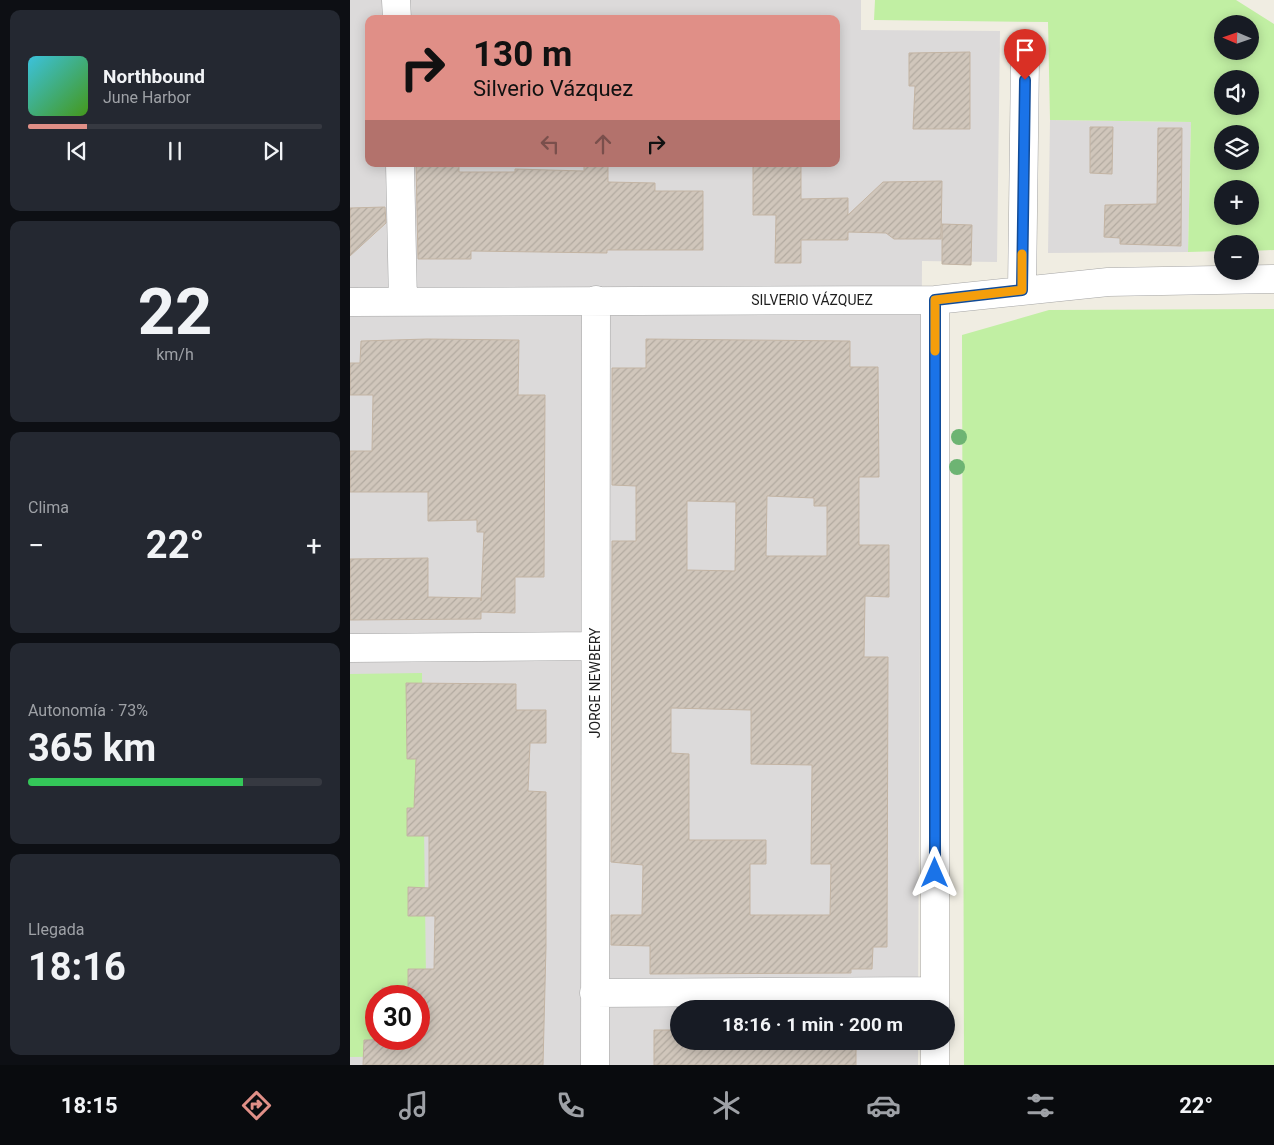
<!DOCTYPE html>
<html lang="es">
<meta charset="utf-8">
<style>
body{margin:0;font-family:Roboto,sans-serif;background:#242831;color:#f1f3f6;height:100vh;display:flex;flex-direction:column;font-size:19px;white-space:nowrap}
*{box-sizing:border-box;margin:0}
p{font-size:16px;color:#9ea1a6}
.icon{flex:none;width:28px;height:28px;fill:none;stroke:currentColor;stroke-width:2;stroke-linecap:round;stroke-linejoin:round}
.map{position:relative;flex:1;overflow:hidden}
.sheet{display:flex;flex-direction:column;gap:10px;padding:10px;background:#0d0f14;width:350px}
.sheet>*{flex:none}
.guide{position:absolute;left:15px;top:15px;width:475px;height:152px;border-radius:10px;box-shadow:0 2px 12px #0003;background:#e08f87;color:#111;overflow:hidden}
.needle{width:32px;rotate:272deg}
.tools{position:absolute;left:864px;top:15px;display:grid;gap:10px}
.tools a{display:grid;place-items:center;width:45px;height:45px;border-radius:50%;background:#171b24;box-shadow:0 2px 12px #0003;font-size:25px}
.speed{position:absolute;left:15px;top:985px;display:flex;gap:10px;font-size:25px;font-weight:700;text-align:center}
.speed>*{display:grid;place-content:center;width:65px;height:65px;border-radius:50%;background:#171b24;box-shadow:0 2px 12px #0003;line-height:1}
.speed .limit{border:8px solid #d22;background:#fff;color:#111}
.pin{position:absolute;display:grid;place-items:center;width:42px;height:42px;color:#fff;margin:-51px -21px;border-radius:50% 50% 50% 0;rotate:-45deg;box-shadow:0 0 5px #0007}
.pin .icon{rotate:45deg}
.me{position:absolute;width:55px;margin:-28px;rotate:0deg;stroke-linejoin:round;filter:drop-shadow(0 0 4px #0008)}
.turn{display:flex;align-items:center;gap:18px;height:105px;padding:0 25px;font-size:22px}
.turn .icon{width:65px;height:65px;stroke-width:2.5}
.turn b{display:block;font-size:35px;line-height:42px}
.lanes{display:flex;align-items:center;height:48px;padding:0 25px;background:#0003;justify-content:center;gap:25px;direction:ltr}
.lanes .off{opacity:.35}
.big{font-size:38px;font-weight:700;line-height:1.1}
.sheet .tile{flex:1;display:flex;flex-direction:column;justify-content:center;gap:8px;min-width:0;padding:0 18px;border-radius:10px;background:#242831}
.sheet .dial{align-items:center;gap:0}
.dial b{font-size:65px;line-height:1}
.song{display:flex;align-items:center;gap:15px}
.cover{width:60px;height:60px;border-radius:8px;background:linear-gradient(135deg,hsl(190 70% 55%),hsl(100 70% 35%))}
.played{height:5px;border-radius:2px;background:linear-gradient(90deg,#e08f87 20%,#363941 20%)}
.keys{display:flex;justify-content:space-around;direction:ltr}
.heat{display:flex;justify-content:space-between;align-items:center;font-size:28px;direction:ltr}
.charge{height:8px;border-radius:4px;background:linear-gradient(90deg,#34c759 73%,#363941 0)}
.trip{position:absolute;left:320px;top:1000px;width:285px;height:50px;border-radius:25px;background:#171b24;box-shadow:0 2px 12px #0003;font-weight:700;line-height:50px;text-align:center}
.tab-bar{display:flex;height:80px;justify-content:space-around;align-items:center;background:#090b0e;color:#9ea1a6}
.tab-bar .icon{width:35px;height:35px}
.tab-bar .active{color:#e08f87}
.tab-bar b{font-size:22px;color:#f1f3f6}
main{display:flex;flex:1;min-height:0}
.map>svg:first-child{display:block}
</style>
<main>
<section class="sheet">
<div class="tile">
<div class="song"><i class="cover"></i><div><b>Northbound</b><p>June Harbor</p></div></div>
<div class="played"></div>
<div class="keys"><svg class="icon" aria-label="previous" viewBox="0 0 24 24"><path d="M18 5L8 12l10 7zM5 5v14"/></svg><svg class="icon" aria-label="pause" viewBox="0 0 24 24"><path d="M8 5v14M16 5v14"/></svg><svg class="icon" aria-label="next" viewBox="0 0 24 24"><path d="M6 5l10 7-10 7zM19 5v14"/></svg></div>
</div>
<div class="tile dial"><b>22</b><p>km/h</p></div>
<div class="tile"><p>Clima</p>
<div class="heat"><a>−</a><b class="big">22°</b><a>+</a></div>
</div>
<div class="tile"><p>Autonomía · 73%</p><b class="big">365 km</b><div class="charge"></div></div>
<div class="tile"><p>Llegada</p><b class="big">18:16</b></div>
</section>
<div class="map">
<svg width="924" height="1065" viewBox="0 0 924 1065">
<defs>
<pattern id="building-hatch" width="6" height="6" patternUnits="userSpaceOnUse" patternTransform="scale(1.25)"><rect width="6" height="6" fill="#d0c6bb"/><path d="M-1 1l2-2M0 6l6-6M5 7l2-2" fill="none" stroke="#b2aaa0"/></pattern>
</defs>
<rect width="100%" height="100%" fill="#f0ede2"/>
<path fill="#dcdada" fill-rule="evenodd" d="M 0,0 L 511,0 L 511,30 L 650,31 L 647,262 L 572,261 L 568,1009 L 329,1009 L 329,1041 L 568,1041 L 568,1065 L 0,1065 ZM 19,19 L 486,19 L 486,164 L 19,164 ZM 26,996 L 69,996 L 69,1039 L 26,1039 Z
M 700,120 L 841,122 L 838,252 L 698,253 Z"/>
<path fill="#c1efa3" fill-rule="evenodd" d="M 525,0 L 886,0 L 924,24 L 924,250 L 900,251 L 900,244 L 872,244 L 872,251 L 838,252 L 841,122 L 700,120 L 698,22 L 524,20 ZM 872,24 L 900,24 L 900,51 L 872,51 ZM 872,79 L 900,79 L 900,106 L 872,106 ZM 872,134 L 900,134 L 900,161 L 872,161 ZM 872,189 L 900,189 L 900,216 L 872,216 Z
M 924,309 L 924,1065 L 614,1065 L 612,335 L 699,310 Z
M 72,673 L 77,1056 L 0,1057 L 0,674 ZM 26,996 L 69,996 L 69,1039 L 26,1039 Z"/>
<path fill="url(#building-hatch)" stroke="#c3b4a3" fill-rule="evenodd" d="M 620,52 L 620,129 L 563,129 L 565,86 L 559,86 L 559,53 Z
M 740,127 L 763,127 L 762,174 L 740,173 Z
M 808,128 L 832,128 L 831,246 L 770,244 L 770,238 L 754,237 L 755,205 L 807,204 Z
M 66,164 L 109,164 L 109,172 L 165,172 L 165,169 L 234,171 L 234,164 L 258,164 L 258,182 L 305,183 L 305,191 L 353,191 L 353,250 L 257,250 L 257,253 L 121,251 L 121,259 L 68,259 Z
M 403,164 L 451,164 L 451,199 L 498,198 L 498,215 L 533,182 L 592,181 L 591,239 L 544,239 L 536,233 L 498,232 L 498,240 L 451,240 L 451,263 L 425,263 L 426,215 L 403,215 Z
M 35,207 L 36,223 L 0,256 L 0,208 Z
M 592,224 L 622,225 L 621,265 L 592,264 Z
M 77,339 L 169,340 L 168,395 L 195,395 L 194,577 L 165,577 L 165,613 L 131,612 L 131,619 L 0,620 L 0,559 L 78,558 L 78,597 L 131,598 L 131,601 L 134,532 L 127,532 L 127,520 L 78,521 L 78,492 L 0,492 L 0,451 L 22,451 L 23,395 L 0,395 L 0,363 L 10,363 L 11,341 Z
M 296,339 L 500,341 L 500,367 L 528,367 L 529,477 L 509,477 L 509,545 L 539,545 L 539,597 L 515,596 L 514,657 L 538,657 L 537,947 L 523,947 L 522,969 L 501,969 L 501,973 L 300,974 L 300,946 L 261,945 L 261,915 L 292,915 L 293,865 L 261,862 L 262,541 L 286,541 L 286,486 L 262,485 L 262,368 L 296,368 ZM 417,496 L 464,498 L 464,506 L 477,506 L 477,556 L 416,556 ZM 337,501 L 386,502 L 385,571 L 337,570 ZM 321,708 L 401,710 L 401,764 L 462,765 L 461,864 L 481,864 L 480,915 L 400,915 L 400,864 L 416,864 L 416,840 L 339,840 L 339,754 L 321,753 Z
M 56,683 L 166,684 L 166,710 L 196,710 L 196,743 L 180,743 L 178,791 L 196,792 L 196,946 L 193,1065 L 13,1065 L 14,1040 L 69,1039 L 69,996 L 32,996 L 32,988 L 58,988 L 58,969 L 84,969 L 85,916 L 58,916 L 58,887 L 79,888 L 79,836 L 57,836 L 57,808 L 64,808 L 66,759 L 57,759 Z
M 304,1030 L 329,1030 L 329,1041 L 506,1041 L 506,1065 L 304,1065 Z"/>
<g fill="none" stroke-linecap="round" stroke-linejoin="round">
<g stroke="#a5a5a5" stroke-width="29">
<path id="minor" d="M 46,0 L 47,19
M 50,164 L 53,302
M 672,290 L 675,60
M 585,300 L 585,1009
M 0,302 L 585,300 L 758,282 L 924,279
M 0,648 L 245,646
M 244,993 L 585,991
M 585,1041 L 585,1065
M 245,1065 L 246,300"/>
</g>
<use href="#minor" stroke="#fff" stroke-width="28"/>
</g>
<g fill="#6db473">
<circle cx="609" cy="437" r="8"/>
<circle cx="607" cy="467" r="8"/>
</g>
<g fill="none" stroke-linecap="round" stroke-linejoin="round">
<g stroke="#114b97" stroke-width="12">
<path id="route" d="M 585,873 L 585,300 L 672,290 L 675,80"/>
</g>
<use href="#route" stroke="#1a73e8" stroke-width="9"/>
<path stroke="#f59e0b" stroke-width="9" d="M 585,351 L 585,300 L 672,290 L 672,254"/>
</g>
<g text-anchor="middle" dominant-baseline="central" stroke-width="4.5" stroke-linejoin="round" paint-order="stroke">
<g font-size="14" fill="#1e1e1e" stroke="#fff">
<text x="462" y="300">SILVERIO VÁZQUEZ</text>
<text transform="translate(245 683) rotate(-90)">JORGE NEWBERY</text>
</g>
</g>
</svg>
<div class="tools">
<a><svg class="needle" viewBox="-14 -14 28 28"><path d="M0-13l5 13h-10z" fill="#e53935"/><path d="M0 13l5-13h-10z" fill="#9ea1a6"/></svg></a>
<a><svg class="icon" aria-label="sound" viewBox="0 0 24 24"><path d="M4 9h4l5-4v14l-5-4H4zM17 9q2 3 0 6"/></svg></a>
<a><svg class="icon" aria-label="layers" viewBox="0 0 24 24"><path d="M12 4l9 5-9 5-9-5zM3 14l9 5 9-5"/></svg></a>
<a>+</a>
<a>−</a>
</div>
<div class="speed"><div class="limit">30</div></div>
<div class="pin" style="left:675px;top:80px;background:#d93025"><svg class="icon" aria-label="arrive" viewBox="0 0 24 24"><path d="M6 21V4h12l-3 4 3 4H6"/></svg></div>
<svg class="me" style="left:585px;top:873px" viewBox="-20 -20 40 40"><path d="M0-17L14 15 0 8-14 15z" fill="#1a73e8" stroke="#fff" stroke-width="4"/></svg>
<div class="trip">18:16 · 1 min · 200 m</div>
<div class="guide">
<div class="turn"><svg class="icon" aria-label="right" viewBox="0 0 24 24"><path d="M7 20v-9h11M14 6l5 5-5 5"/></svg><div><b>130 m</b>Silverio Vázquez</div></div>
<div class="lanes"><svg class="icon off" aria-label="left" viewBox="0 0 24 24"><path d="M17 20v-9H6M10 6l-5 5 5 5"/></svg><svg class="icon off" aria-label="ahead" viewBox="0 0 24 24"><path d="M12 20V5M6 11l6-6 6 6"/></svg><svg class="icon" aria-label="right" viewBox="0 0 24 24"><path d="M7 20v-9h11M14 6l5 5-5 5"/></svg></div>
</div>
</div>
</main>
<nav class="tab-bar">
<b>18:15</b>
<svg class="icon active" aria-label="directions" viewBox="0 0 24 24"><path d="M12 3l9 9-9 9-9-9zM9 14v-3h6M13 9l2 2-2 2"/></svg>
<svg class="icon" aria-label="music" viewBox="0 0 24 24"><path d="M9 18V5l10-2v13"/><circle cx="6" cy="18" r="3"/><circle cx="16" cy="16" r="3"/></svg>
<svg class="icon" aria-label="phone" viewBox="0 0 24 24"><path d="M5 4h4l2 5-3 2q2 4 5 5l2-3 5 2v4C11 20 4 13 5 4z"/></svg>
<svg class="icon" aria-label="climate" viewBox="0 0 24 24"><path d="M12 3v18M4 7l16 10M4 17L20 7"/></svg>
<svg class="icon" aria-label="car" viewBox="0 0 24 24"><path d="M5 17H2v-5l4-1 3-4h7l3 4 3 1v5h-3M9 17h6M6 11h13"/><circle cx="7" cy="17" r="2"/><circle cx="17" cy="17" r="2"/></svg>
<svg class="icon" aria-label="filters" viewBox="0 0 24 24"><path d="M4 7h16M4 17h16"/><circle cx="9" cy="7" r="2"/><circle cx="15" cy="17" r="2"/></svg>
<b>22°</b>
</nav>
